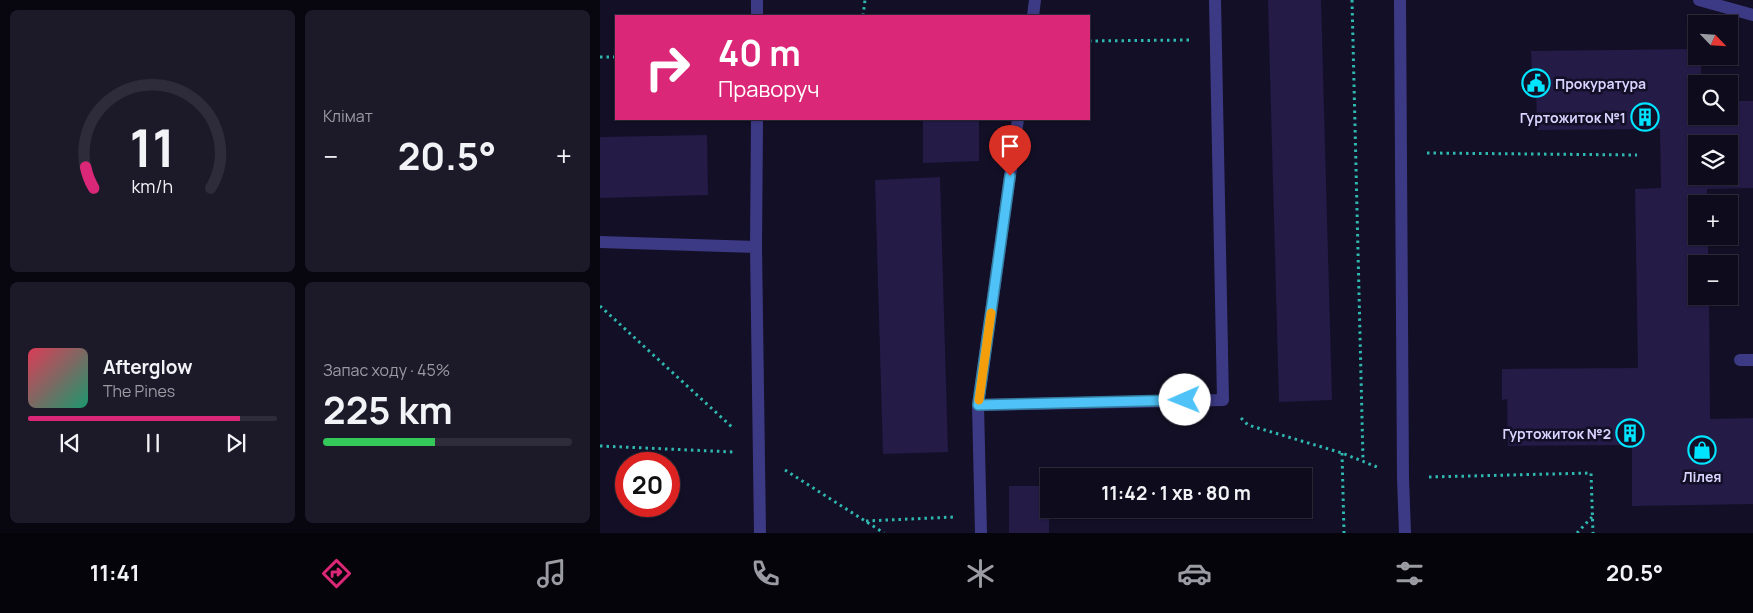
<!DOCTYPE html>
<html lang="uk">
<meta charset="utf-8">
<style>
body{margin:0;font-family:Manrope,sans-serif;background:#1c1929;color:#f1f3f6;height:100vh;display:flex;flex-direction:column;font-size:19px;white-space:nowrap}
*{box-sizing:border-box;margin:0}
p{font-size:16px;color:#9b9ba3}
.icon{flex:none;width:28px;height:28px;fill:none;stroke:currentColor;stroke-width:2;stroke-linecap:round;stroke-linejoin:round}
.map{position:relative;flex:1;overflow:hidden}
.panel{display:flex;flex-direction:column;gap:10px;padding:10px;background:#08060f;width:600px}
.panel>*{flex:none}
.banner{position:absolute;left:15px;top:15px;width:475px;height:105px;border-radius:0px;box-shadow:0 1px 4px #0004,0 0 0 1px #2e2b3b;background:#db2777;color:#fff;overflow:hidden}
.needle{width:32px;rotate:115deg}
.fabs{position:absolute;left:1088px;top:15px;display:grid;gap:10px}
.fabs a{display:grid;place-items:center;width:50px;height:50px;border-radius:0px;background:#0e0b1c;box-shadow:0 1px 4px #0004,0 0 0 1px #2e2b3b;font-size:25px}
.speed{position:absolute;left:15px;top:452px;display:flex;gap:10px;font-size:25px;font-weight:700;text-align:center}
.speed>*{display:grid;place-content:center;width:65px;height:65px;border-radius:50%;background:#0e0b1c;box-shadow:0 1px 4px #0004,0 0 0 1px #2e2b3b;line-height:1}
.speed .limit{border:8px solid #d22;background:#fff;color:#111}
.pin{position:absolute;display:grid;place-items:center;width:42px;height:42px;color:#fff;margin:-51px -21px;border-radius:50% 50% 50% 0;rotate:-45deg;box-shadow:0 0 5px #0007}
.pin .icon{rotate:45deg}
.me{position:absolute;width:55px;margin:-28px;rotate:269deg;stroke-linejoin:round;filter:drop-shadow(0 0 4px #0008)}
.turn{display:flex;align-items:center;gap:18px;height:105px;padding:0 20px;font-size:22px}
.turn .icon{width:65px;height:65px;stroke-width:2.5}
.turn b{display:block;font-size:35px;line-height:42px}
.big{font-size:38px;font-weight:700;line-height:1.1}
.panel .card{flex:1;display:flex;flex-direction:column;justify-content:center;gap:8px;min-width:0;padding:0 18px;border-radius:8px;background:#1c1929}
.panel .dial{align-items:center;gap:0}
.dial svg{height:130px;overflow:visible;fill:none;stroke:#2e2b3b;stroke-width:7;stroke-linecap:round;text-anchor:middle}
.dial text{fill:#f1f3f6;stroke:none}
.song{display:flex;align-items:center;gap:15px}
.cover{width:60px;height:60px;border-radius:8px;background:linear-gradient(135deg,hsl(350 70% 55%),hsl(160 70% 35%))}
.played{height:5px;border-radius:2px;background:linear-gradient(90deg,#db2777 85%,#2e2b3b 85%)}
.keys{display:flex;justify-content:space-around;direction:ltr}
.heat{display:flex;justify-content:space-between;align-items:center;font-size:28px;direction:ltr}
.charge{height:8px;border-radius:4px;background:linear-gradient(90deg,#34c759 45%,#2e2b3b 0)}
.panel .tiles{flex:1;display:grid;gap:10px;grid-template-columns:repeat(2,1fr)}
.trip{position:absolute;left:440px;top:468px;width:272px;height:50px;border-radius:0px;background:#0e0b1c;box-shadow:0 1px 4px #0004,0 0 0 1px #2e2b3b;font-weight:700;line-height:50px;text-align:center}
.menu{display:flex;height:80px;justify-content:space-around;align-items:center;background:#06040b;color:#9b9ba3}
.menu .icon{width:35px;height:35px}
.menu .active{color:#db2777}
.menu b{font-size:22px;color:#f1f3f6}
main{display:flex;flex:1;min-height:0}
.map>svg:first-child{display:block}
</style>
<main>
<section class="panel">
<div class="tiles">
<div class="card dial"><svg viewBox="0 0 100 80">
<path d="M14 69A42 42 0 1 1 86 69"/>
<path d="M14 69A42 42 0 0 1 9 56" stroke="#db2777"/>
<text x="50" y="56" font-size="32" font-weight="700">11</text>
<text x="50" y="72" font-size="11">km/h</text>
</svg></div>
<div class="card"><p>Клімат</p>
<div class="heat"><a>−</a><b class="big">20.5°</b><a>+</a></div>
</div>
<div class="card">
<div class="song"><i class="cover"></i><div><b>Afterglow</b><p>The Pines</p></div></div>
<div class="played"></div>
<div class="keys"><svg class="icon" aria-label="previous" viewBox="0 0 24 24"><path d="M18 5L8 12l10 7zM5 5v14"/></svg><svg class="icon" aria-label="pause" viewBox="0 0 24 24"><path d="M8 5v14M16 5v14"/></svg><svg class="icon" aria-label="next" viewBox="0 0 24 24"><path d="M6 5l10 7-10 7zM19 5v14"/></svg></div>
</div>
<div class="card"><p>Запас ходу · 45%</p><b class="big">225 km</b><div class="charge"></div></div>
</div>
</section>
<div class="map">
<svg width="1153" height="533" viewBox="0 0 1153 533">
<rect width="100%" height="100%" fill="#130f26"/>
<path fill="#241b47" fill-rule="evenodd" d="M 668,0 L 721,0 L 732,400 L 679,402 Z
M 1096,49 L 1096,56 L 1101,56 L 1101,84 L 1096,84 L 1096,116 L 1129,116 L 1129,101 L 1153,101 L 1153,188 L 1107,189 L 1107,204 L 1096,204 L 1096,236 L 1108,236 L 1108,264 L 1096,264 L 1096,296 L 1109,296 L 1110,419 L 1153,418 L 1153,504 L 1032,506 L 1032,445 L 908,446 L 907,399 L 902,400 L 902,369 L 1038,368 L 1035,189 L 1061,188 L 1060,129 L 937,130 L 936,83 L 932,84 L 931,51 ZM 1096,144 L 1129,144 L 1129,176 L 1096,176 Z
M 323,119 L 379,119 L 379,161 L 323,163 Z
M 107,135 L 108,195 L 0,198 L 0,137 Z
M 340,177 L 348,452 L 283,454 L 275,180 Z
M 409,486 L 449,486 L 449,533 L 409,533 Z"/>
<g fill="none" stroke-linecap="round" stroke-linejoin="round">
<path stroke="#2fb8b0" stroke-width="3" stroke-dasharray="2.5 4" stroke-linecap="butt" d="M 752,0 L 763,460
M 263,16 L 265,0
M 489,41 L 590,40
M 0,57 L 16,57
M 827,153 L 1037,155
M 0,306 L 133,428
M 641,418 L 648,425 L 742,453 L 777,467
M 0,446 L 134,452
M 742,453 L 744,533
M 185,470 L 284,533
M 829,477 L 991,473 L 993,533
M 266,521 L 354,517
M 977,533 L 992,517"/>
<path stroke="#3d3a85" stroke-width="12" d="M 800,0 L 803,478 L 805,533
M 1099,0 L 1153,15
M 157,16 L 157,0
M 433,16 L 435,0
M 0,242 L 156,247 L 160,533
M 156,247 L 157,119
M 1140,360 L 1153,360
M 378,405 L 623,400 L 615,0
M 381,533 L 378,405 L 418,119"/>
</g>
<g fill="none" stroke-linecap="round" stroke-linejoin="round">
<g stroke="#337fa1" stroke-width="12">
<path id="route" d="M 410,176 L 378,405 L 585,400"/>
</g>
<use href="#route" stroke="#4fc3f7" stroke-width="9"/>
<path stroke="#f59e0b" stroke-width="9" d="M 379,400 L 391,313"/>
</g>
<defs>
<g id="civic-ring" transform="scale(1.4375)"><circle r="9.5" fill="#130f26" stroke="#00e5ff" stroke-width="1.5"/><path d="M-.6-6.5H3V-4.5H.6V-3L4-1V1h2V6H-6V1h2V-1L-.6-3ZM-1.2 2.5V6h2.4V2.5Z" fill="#00e5ff"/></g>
<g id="building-ring" transform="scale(1.4375)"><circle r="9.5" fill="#130f26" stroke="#00e5ff" stroke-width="1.5"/><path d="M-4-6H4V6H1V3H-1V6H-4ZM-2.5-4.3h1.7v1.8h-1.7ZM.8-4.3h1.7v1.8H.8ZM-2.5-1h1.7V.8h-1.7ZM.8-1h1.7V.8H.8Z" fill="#00e5ff"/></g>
<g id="shop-ring" transform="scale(1.4375)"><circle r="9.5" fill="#130f26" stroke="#00e5ff" stroke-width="1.5"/><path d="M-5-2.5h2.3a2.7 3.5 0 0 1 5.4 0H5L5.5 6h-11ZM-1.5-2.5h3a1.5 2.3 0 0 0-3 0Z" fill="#00e5ff"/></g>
</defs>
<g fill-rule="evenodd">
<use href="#civic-ring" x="936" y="83"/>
<use href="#building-ring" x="1045" y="117"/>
<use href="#building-ring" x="1030" y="433"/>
<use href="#shop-ring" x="1102" y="450"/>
</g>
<g text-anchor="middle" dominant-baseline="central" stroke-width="5" stroke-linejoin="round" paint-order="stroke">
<g font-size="14" font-weight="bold" fill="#d9d4ff" stroke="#130f26" text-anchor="end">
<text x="955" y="83" text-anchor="start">Прокуратура</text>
<text x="1026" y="117">Гуртожиток №1</text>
<text x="1011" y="433">Гуртожиток №2</text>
<text x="1102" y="476" text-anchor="middle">Лілея</text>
</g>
</g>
</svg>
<div class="fabs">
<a><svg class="needle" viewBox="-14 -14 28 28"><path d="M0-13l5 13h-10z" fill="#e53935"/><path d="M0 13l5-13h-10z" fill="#9b9ba3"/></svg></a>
<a><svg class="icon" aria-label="search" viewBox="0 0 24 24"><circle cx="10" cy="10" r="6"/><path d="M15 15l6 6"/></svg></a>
<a><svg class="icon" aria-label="layers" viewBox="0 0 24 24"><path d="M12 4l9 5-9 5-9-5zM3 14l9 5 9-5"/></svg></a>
<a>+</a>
<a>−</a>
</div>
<div class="speed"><div class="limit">20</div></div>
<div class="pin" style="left:410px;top:176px;background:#d93025"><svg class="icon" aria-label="arrive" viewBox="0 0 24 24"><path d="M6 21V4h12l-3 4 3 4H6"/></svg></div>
<svg class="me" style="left:585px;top:400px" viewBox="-20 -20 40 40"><circle r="19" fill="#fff"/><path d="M0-13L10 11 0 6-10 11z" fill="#4fc3f7"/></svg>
<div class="trip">11:42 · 1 хв · 80 m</div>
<div class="banner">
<div class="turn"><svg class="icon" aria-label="right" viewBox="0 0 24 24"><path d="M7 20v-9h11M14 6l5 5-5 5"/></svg><div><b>40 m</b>Праворуч</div></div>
</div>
</div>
</main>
<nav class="menu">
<b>11:41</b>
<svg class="icon active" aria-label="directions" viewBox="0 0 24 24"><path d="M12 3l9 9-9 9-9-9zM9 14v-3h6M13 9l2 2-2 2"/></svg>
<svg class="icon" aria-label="music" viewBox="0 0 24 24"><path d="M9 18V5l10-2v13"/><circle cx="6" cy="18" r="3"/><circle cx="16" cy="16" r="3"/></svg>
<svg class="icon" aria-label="phone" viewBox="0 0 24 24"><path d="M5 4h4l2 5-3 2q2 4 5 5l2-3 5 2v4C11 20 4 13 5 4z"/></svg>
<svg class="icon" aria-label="climate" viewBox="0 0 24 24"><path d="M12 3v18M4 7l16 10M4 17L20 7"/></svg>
<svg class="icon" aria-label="car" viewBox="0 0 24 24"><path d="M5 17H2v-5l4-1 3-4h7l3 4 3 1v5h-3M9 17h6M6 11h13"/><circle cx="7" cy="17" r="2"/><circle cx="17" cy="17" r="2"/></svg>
<svg class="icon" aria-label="filters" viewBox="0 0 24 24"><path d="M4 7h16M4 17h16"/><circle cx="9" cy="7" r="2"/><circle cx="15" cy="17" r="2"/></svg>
<b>20.5°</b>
</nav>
